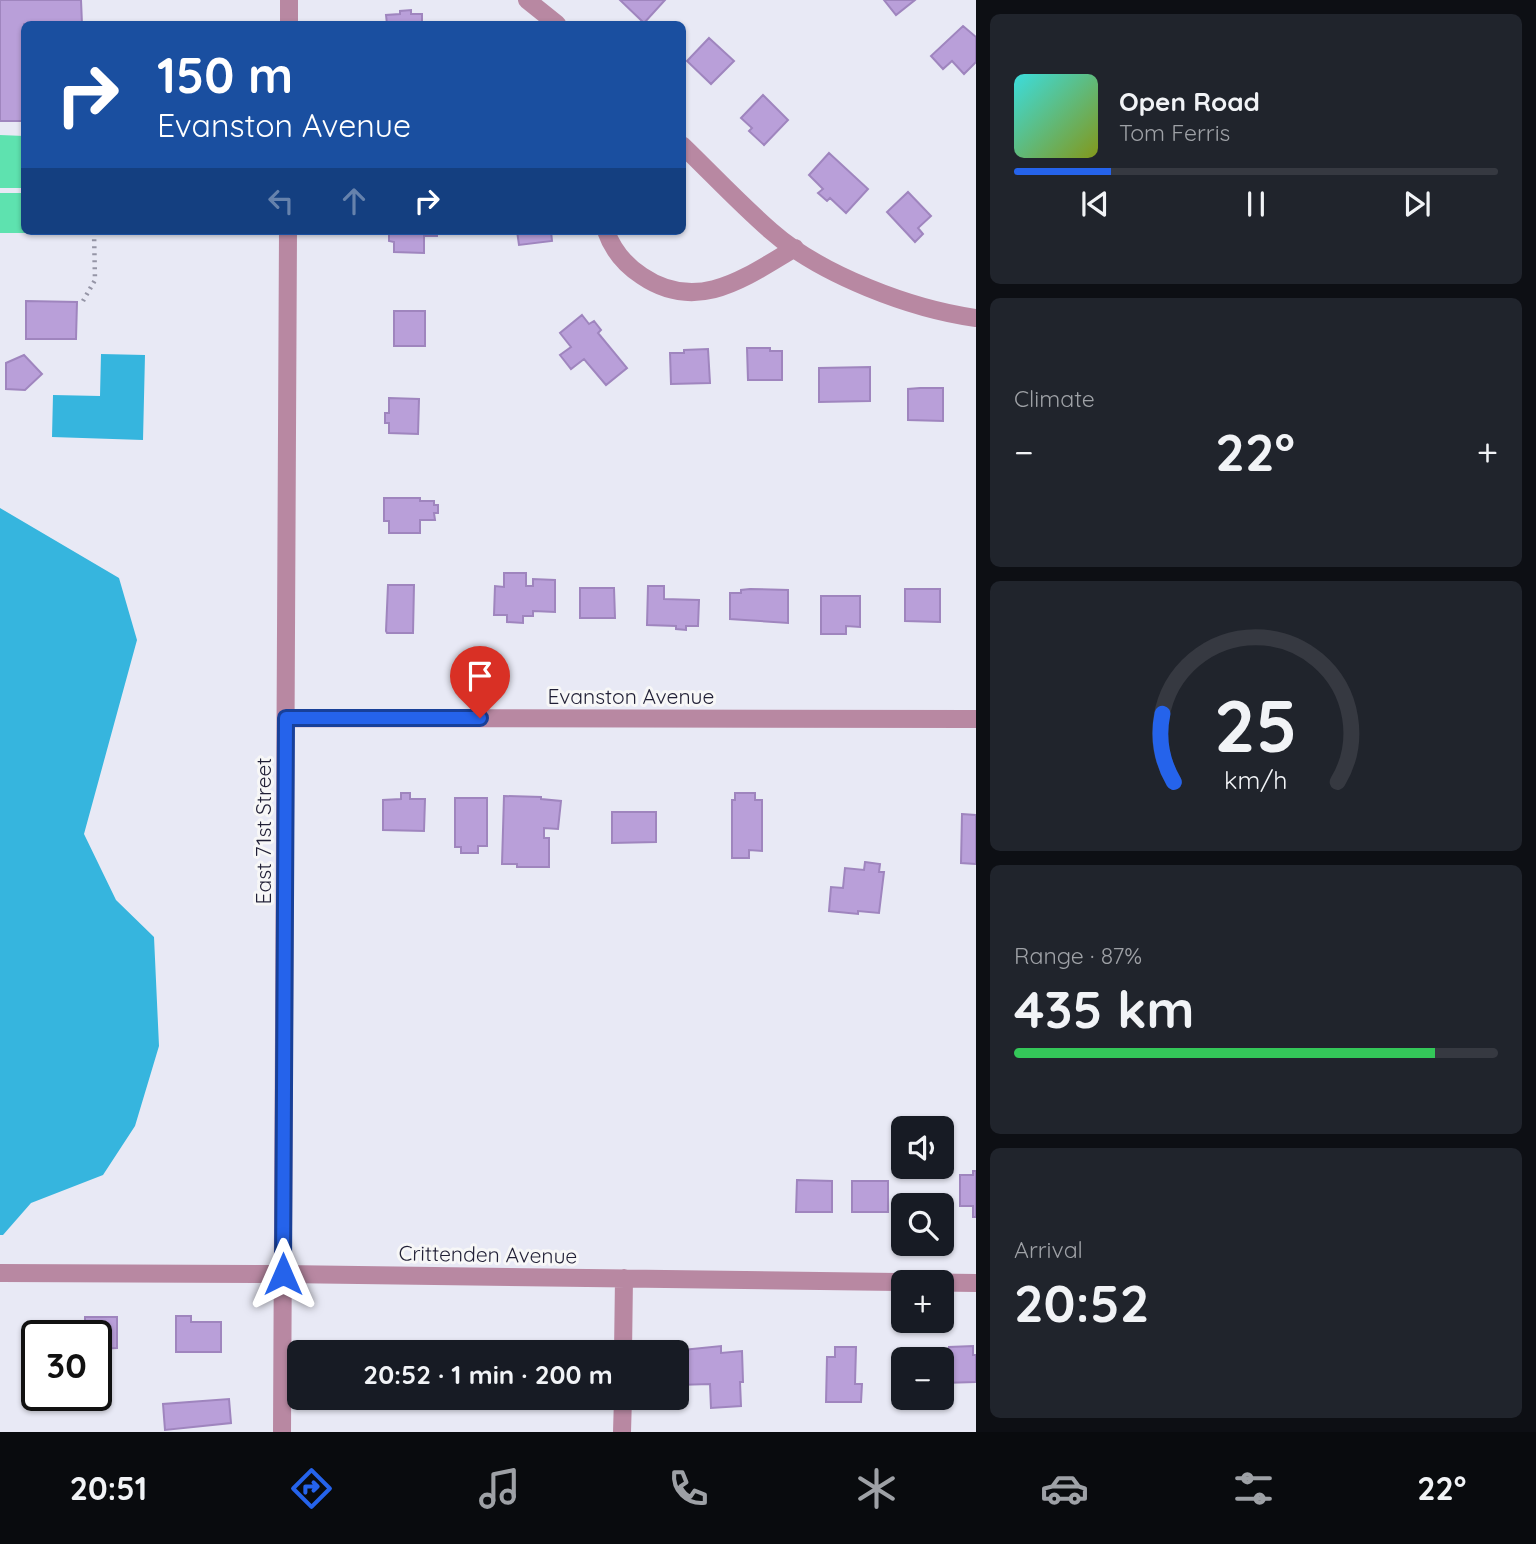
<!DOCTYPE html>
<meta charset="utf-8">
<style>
body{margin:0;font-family:Quicksand,sans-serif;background:#20242c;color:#f1f3f6;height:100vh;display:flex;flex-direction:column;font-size:26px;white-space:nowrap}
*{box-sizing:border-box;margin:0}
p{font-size:23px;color:#9ea1a6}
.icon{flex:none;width:38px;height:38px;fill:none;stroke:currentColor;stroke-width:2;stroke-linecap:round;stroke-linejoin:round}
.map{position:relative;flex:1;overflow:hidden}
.details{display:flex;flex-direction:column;gap:14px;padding:14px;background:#0d0f14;width:560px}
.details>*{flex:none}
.guide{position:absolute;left:21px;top:21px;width:665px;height:214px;border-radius:10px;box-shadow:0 2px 5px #0004;background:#1a4fa0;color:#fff;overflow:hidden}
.tools{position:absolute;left:891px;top:1116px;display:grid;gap:14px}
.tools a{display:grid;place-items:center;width:63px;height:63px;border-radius:10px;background:#171b24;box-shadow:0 2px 5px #0004;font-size:35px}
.speed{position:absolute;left:21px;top:1320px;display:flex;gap:14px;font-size:35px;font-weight:700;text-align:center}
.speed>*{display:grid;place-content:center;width:91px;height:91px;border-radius:50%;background:#171b24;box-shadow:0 2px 5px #0004;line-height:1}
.speed .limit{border:4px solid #111;border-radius:10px;background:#fff;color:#111}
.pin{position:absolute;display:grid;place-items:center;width:60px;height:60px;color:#fff;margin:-72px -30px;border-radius:50% 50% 50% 0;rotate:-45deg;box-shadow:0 0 7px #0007}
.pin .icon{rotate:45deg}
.me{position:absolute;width:77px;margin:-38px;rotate:0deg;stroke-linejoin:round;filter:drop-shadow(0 0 5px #0008)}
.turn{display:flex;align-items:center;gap:24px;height:147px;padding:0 21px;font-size:32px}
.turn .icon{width:91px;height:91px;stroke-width:2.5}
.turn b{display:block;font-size:49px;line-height:60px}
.lanes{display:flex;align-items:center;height:66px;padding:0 21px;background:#0003;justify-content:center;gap:35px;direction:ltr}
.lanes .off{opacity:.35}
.big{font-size:52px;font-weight:700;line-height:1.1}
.details .tile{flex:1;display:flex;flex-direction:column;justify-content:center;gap:10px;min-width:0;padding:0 24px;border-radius:10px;background:#20242c}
.details .dial{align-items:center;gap:0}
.dial svg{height:182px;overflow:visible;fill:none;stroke:#363941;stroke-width:7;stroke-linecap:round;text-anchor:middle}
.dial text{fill:#f1f3f6;stroke:none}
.song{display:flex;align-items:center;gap:21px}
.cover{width:84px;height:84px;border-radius:10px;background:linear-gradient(135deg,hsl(180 70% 55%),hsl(70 70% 35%))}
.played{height:7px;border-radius:4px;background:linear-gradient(90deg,#2563eb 20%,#363941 20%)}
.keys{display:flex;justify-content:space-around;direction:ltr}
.heat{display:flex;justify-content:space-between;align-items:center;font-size:38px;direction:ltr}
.charge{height:10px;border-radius:5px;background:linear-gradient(90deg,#34c759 87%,#363941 0)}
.trip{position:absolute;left:287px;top:1340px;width:402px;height:70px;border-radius:10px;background:#171b24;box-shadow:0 2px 5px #0004;font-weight:700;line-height:70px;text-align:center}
.tabs{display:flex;height:112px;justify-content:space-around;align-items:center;background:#090b0e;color:#9ea1a6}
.tabs .icon{width:49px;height:49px}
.tabs .on{color:#2563eb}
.tabs b{font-size:32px;color:#f1f3f6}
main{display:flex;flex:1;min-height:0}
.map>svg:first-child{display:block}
</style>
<main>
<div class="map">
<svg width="976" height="1432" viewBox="0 0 976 1432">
<rect width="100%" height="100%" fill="#e8e9f5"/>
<path fill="#5ee2af" d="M 0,135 L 24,136 L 24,188 L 0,188 Z
M 0,193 L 24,193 L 24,231 L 57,231 L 57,233 L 0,233 Z"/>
<path fill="#36b5de" d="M 101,354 L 145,355 L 143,440 L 52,437 L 53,395 L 100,396 Z
M 0,508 L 119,578 L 137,640 L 84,834 L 116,900 L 154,937 L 159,1046 L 135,1126 L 103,1175 L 31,1203 L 3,1235 L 0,1235 Z"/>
<path fill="#b99fd9" stroke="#9f85be" stroke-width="2" d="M 0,0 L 81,0 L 82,24 L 24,24 L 24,121 L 0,121 Z
M 620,0 L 665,0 L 644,23 Z
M 884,0 L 915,0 L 896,15 Z
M 411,10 L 411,14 L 422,14 L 422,24 L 387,24 L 386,15 L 400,14 L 400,11 Z
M 963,26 L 976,37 L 976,62 L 964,74 L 952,61 L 943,69 L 931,56 Z
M 709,38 L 734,61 L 711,84 L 687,61 Z
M 763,95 L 788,120 L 764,145 L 749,131 L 752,128 L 741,118 Z
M 829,153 L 868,189 L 846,213 L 830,198 L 827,201 L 818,193 L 823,189 L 809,175 Z
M 908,192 L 931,216 L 918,228 L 923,234 L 915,242 L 887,212 Z
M 389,231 L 437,231 L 437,236 L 424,236 L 424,253 L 394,252 L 394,242 L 389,241 Z
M 517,231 L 551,231 L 552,241 L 519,245 Z
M 26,301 L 77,302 L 76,339 L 26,339 Z
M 394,311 L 425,311 L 425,346 L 394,346 Z
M 582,315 L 589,324 L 594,321 L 601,330 L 598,333 L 627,368 L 606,385 L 584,359 L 571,369 L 560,355 L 571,347 L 560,333 Z
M 747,348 L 770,348 L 770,351 L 782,351 L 782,380 L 748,380 Z
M 708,349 L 710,383 L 671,384 L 670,353 L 684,353 L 684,350 Z
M 24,355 L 42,374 L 25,390 L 6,389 L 6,363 Z
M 870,367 L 870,401 L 819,402 L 819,368 Z
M 920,388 L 943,388 L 943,421 L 908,420 L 908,389 Z
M 389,398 L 419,399 L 418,434 L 389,433 L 389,423 L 385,423 L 385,413 L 389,413 Z
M 384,498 L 420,498 L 420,501 L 434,501 L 434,505 L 438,505 L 438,513 L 434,513 L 435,520 L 420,520 L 420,533 L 389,533 L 389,521 L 384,521 Z
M 504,573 L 526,573 L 526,586 L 533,586 L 533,579 L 555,580 L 555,612 L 533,611 L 533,616 L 523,616 L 523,623 L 507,622 L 507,615 L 494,615 L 495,586 L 504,587 Z
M 388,585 L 414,585 L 413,633 L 387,633 L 386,631 Z
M 648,586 L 664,586 L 664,599 L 699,600 L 698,626 L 686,626 L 686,630 L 676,629 L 676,626 L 647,625 Z
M 580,588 L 614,588 L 615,618 L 580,618 Z
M 750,589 L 788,590 L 788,623 L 730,619 L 730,593 L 741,593 L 741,590 Z
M 905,589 L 940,589 L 940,622 L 905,621 Z
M 821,596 L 860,596 L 860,627 L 846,626 L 846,634 L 821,634 Z
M 401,793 L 410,793 L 410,799 L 425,799 L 424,831 L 383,830 L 383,800 L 401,799 Z
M 735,793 L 755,793 L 755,800 L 762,800 L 762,851 L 749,850 L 749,858 L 732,858 L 732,800 L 735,800 Z
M 504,796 L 541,797 L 541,799 L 561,801 L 558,829 L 544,828 L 544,838 L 549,838 L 549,867 L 517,867 L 517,864 L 502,864 Z
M 455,798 L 487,798 L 487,846 L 478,846 L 478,853 L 461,853 L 461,847 L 455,847 Z
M 612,812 L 656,812 L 656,842 L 612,843 Z
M 962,814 L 976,815 L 976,864 L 961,863 Z
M 865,862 L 880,864 L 879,872 L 884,872 L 879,913 L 858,911 L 858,914 L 829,911 L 831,887 L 843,888 L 845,868 L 864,870 Z
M 973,1171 L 976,1171 L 976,1217 L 973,1217 L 973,1206 L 960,1206 L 960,1175 L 973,1175 Z
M 797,1180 L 832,1181 L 832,1212 L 796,1212 Z
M 852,1181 L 888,1181 L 888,1212 L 852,1212 Z
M 176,1316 L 191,1316 L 191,1322 L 221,1322 L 221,1352 L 176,1352 Z
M 85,1317 L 117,1317 L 117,1348 L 96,1349 L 96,1335 L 85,1335 Z
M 721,1346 L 721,1353 L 742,1351 L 743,1382 L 740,1382 L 741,1406 L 711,1408 L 710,1384 L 677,1385 L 677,1355 L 683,1355 L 683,1350 Z
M 973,1346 L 973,1355 L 976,1355 L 976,1382 L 942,1383 L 942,1360 L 932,1360 L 932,1352 L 949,1352 L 949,1347 Z
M 835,1347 L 856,1347 L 855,1384 L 862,1384 L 861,1402 L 826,1402 L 827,1357 L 835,1357 Z
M 369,1348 L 410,1349 L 410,1353 L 369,1353 Z
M 229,1399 L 231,1423 L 165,1430 L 163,1404 Z"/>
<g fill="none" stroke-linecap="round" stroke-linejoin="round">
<path stroke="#9595a6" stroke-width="4.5" stroke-dasharray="2 5" stroke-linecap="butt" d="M 83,301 L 95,280 L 94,231"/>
<path stroke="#b888a2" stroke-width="18" d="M 527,0 L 557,24
M 289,24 L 289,0
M 682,145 C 712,174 740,204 771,231 C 821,275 911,309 976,318
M 606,231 C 613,251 625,265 642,276 C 698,314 746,277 795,248
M 286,718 L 976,719
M 0,1273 L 283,1274 L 976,1283
M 623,1353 L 624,1278
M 282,1432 L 288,231
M 622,1432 L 623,1398"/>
</g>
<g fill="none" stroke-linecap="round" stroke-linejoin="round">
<g stroke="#184099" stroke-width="18">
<path id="route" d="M 283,1274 L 286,718 L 480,718"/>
</g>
<use href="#route" stroke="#2563eb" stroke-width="12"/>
</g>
<g text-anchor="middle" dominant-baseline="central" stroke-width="6" stroke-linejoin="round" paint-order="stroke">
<g font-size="21" fill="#201f36" stroke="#f7f7f7">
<text x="631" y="696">Evanston Avenue</text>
<text transform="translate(263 831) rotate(-90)">East 71st Street</text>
<text transform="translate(488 1254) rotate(1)">Crittenden Avenue</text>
</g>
</g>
</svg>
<div class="tools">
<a><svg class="icon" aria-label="sound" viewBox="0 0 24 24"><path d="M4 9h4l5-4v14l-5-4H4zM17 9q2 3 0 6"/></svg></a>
<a><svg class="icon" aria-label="search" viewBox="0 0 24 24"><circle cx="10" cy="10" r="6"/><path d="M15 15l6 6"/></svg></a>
<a>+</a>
<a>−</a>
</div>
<div class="speed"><div class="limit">30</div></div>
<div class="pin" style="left:480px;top:718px;background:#d93025"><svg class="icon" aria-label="arrive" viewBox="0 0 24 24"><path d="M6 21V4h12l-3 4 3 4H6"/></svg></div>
<svg class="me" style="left:283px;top:1274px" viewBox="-20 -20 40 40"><path d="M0-17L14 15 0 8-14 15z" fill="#2563eb" stroke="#fff" stroke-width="4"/></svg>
<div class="trip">20:52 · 1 min · 200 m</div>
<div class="guide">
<div class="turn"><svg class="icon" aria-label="right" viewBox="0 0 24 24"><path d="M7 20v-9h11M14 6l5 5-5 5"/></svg><div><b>150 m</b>Evanston Avenue</div></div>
<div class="lanes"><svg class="icon off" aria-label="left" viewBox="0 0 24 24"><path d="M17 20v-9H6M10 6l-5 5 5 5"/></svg><svg class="icon off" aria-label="ahead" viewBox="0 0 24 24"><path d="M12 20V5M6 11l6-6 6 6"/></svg><svg class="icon" aria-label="right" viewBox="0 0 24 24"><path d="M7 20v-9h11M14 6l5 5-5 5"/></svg></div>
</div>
</div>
<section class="details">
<div class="tile">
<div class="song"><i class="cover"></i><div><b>Open Road</b><p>Tom Ferris</p></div></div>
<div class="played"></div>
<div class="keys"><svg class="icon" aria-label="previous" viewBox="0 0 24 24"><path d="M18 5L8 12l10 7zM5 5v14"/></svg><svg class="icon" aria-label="pause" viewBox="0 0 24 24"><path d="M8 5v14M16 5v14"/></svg><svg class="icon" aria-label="next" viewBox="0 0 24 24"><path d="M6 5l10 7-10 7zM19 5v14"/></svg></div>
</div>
<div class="tile"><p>Climate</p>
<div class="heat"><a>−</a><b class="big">22°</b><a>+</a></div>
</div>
<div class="tile dial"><svg viewBox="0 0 100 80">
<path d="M14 69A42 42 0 1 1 86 69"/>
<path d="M14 69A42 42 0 0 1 9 39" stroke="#2563eb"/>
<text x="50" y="56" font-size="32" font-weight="700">25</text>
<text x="50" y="72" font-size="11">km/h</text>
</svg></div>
<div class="tile"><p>Range · 87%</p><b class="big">435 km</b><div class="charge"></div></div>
<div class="tile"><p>Arrival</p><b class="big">20:52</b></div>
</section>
</main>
<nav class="tabs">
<b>20:51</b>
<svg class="icon on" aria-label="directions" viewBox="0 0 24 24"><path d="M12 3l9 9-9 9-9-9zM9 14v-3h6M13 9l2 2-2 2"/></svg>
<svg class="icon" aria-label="music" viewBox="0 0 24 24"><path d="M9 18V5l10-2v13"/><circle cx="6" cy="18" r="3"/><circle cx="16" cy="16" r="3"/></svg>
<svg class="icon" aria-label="phone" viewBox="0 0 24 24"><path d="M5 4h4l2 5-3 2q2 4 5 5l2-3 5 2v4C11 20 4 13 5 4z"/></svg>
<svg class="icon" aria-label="climate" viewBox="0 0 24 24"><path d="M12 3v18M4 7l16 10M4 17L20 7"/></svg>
<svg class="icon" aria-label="car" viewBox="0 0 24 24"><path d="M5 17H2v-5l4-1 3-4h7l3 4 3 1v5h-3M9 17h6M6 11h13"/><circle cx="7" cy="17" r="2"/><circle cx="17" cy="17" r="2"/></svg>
<svg class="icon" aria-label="filters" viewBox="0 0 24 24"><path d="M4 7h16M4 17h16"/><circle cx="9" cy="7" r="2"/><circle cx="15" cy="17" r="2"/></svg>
<b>22°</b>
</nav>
